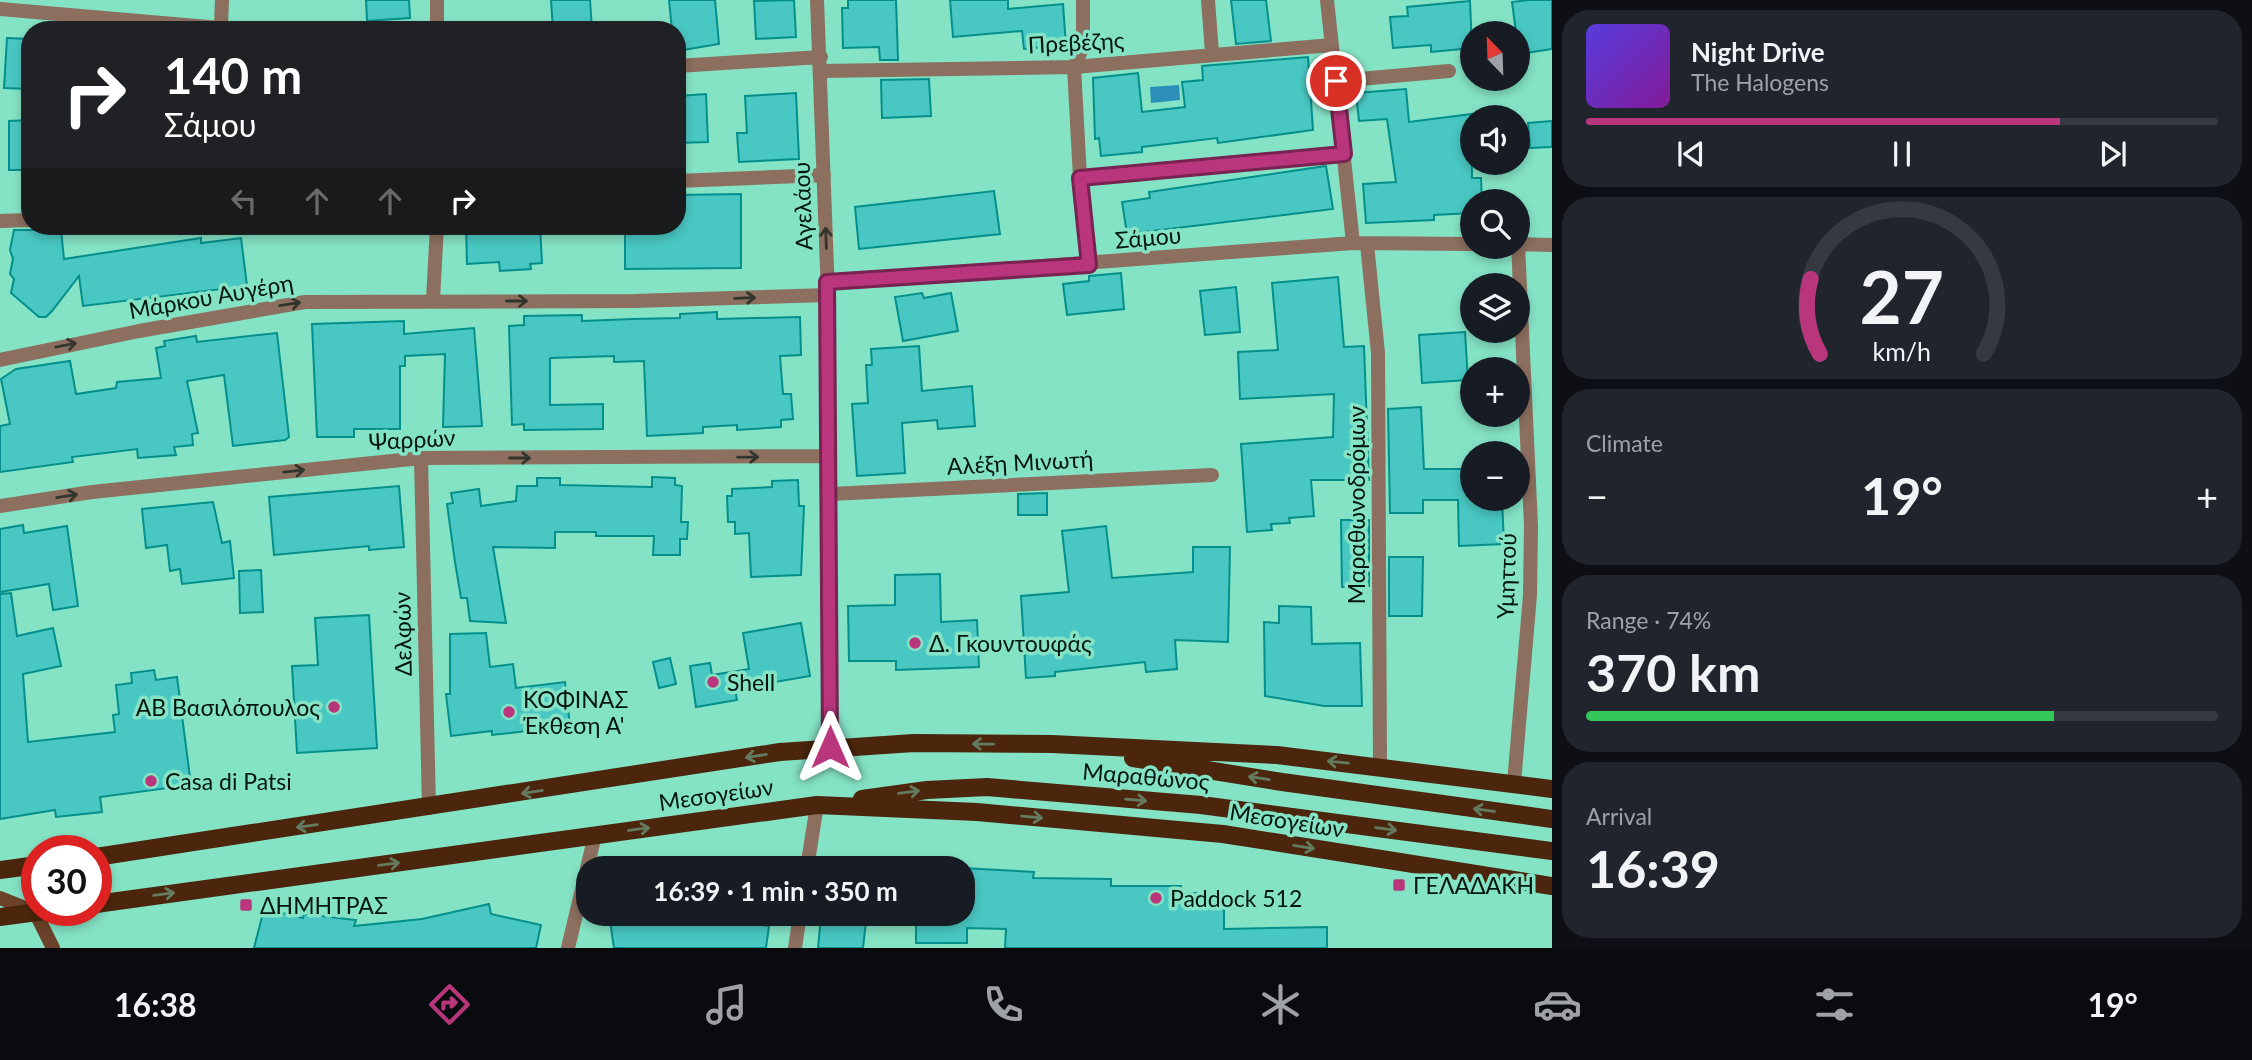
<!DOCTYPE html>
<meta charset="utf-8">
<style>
body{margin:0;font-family:Lato,sans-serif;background:#20242c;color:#f1f3f6;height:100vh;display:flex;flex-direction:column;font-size:26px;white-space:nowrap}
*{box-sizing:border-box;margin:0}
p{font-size:23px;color:#9ea1a6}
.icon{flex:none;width:38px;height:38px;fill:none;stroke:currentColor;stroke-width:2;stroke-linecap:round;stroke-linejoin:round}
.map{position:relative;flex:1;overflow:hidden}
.drawer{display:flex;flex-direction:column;gap:10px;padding:10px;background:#0d0f14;width:700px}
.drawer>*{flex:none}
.hud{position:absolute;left:21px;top:21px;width:665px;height:214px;border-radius:28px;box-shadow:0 4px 10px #0003;background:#202124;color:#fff;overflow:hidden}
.needle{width:46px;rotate:337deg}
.controls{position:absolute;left:1460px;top:21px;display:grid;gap:14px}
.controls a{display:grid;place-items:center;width:70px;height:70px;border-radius:50%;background:#171b24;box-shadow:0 4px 10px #0003;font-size:35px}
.speed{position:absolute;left:21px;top:835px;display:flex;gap:14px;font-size:35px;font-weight:700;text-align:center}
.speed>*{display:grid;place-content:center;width:91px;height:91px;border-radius:50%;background:#171b24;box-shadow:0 4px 10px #0003;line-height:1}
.speed .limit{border:10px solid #d22;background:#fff;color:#111}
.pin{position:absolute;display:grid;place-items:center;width:60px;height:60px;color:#fff;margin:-30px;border:4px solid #fff;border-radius:50%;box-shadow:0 2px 7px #0007}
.me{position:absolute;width:77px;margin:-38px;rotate:0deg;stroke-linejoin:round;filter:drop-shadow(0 0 5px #0008)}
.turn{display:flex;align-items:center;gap:24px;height:147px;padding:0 28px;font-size:32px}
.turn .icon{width:91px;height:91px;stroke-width:2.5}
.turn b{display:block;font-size:49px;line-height:60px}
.lanes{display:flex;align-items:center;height:66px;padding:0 28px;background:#0003;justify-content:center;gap:35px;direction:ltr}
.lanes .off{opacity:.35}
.big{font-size:52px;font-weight:700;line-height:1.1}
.drawer .widget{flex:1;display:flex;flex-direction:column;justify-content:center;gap:10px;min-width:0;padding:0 24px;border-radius:28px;background:#20242c}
.drawer .dial{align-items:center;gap:0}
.dial svg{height:182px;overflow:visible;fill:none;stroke:#363941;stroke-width:7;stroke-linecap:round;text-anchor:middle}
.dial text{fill:#f1f3f6;stroke:none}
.song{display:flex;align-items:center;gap:21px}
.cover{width:84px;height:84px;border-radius:10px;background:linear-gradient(135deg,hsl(250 70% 55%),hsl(290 70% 35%))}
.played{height:7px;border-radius:4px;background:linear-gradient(90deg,#b9367d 75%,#363941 75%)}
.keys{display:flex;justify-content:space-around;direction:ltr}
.heat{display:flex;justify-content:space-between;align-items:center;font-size:38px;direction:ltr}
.charge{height:10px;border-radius:5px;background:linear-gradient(90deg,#34c759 74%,#363941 0)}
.trip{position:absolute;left:576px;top:856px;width:399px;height:70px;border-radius:28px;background:#171b24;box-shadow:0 4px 10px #0003;font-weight:700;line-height:70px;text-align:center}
.tab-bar{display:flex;height:112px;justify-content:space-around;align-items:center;background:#090b0e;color:#9ea1a6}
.tab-bar .icon{width:49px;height:49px}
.tab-bar .active{color:#b9367d}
.tab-bar b{font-size:32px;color:#f1f3f6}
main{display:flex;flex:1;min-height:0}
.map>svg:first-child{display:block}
</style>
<main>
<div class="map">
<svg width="1552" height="948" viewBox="0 0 1552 948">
<rect width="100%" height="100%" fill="#84e2c5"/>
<path fill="#2c8fba" d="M 1179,85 L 1180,100 L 1151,103 L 1150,87 Z"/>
<path fill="#49c7c2" stroke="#048f8c" stroke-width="2" d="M 366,0 L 409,0 L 410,18 L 367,21 Z
M 551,0 L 590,0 L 592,30 L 553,30 Z
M 669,0 L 715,0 L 719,44 L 677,51 L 677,30 L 672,30 Z
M 794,0 L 796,37 L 756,39 L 754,1 Z
M 848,0 L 896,0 L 898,60 L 880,60 L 879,47 L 843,48 L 842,8 L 848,8 Z
M 950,0 L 1008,0 L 1008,9 L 1063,4 L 1066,45 L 1024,49 L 1022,31 L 953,37 Z
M 1231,0 L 1266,0 L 1271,41 L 1236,44 Z
M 1528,0 L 1552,0 L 1552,49 L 1526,53 L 1524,39 L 1517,40 L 1512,2 Z
M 1470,1 L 1472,48 L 1431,52 L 1431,45 L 1393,48 L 1390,17 L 1408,16 L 1407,7 Z
M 7,38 L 30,39 L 30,89 L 4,88 Z
M 1308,57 L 1313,130 L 1218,143 L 1217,138 L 1142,147 L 1142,152 L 1101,156 L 1099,138 L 1095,139 L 1093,78 L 1138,73 L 1142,112 L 1185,107 L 1182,82 L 1203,80 L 1202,66 Z
M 929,79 L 931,116 L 882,118 L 881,80 Z
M 1406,89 L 1409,122 L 1472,114 L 1472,178 L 1481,178 L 1482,201 L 1472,201 L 1472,213 L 1434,215 L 1434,220 L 1366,223 L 1363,184 L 1396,182 L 1387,119 L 1359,121 L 1356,93 Z
M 796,93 L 799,159 L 739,162 L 737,133 L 747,133 L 745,96 Z
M 706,94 L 708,142 L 677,143 L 678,96 Z
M 30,120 L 30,170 L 9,170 L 9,121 Z
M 1552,121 L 1552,147 L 1530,148 L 1528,123 Z
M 1326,166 L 1333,209 L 1127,234 L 1122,202 L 1150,198 L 1149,192 Z
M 994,191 L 1000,234 L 859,249 L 855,207 Z
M 741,194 L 741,268 L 625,269 L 625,226 L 677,226 L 677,195 Z
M 466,226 L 540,226 L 542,263 L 530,264 L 531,269 L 500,271 L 499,262 L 467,264 Z
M 14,230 L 61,230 L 64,259 L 201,238 L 201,243 L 241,238 L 247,286 L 83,306 L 79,276 L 52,311 L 46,317 L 39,317 L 11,293 L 14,279 L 10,274 L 13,259 L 10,250 Z
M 1121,273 L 1124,309 L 1067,315 L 1063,284 L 1089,281 L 1089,276 Z
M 1338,277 L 1344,347 L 1364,346 L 1369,480 L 1311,480 L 1314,516 L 1289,518 L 1290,523 L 1271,524 L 1272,530 L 1247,532 L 1241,444 L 1333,437 L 1334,394 L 1240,399 L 1238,352 L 1278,350 L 1272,283 Z
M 1236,287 L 1240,332 L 1205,335 L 1200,291 Z
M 922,293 L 924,298 L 951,293 L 958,331 L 903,341 L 895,297 Z
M 717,312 L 717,319 L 800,317 L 801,355 L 780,356 L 783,394 L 791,394 L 793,419 L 781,420 L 781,427 L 737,430 L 737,425 L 703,427 L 703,433 L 647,436 L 644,361 L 614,362 L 614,356 L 550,358 L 550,405 L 603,404 L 603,429 L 524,430 L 524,424 L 512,425 L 509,326 L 524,325 L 524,316 L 582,315 L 582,321 L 633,319 L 680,318 L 680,314 Z
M 404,321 L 404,334 L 474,328 L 482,426 L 443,427 L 445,354 L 405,356 L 405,366 L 400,366 L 400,429 L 354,429 L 354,437 L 317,437 L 312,324 Z
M 1465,332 L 1468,380 L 1422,383 L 1419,335 Z
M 277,333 L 289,437 L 285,440 L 233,446 L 224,375 L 187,381 L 198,433 L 192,434 L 193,445 L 174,447 L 176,455 L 138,458 L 137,449 L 72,457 L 73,462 L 0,472 L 0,426 L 10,424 L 1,379 L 16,369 L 70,361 L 76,394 L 116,388 L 117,382 L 161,378 L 156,348 L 165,346 L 164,341 L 196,336 L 197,342 Z
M 919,346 L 922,391 L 972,386 L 975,426 L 938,429 L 937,420 L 902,423 L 905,473 L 857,476 L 852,404 L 868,403 L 866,365 L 872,365 L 871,349 Z
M 1421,407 L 1424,469 L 1472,469 L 1472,499 L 1502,499 L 1504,544 L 1459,546 L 1458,500 L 1423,500 L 1423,513 L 1390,513 L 1388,409 Z
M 652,477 L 675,478 L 675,485 L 682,486 L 681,522 L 688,522 L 687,539 L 680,539 L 680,555 L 653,555 L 654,536 L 596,536 L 596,532 L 555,532 L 555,548 L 493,547 L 506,623 L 470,621 L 467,598 L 461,598 L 455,562 L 447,504 L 453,503 L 451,493 L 479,489 L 481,506 L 516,501 L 517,486 L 537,486 L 537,478 L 560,478 L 560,485 L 652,487 Z
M 798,480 L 799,506 L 804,506 L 801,575 L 751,577 L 749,533 L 735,534 L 735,522 L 728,522 L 727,496 L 732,496 L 732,489 L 772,487 L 772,481 Z
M 399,486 L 404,547 L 369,550 L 369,546 L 274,555 L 269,497 Z
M 1047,493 L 1047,515 L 1018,515 L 1018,494 Z
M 213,502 L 222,543 L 230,541 L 234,578 L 182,584 L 180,569 L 170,571 L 167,545 L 146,548 L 142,509 Z
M 1341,520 L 1369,520 L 1369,586 L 1342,587 Z
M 23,525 L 24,533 L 67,526 L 78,606 L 53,610 L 49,584 L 0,592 L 0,529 Z
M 1106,526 L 1112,578 L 1193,572 L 1193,547 L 1230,547 L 1228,642 L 1175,640 L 1177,669 L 1146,672 L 1145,662 L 1055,672 L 1055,676 L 1026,678 L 1021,596 L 1069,592 L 1062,531 Z
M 1389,557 L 1423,557 L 1422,616 L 1389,616 Z
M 261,570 L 263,612 L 240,613 L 239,571 Z
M 940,574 L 941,622 L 977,620 L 979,667 L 896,670 L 896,661 L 849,661 L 848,606 L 895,605 L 895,575 Z
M 11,593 L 17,636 L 53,628 L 61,666 L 23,674 L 28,742 L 115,732 L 113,715 L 119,714 L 116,685 L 132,683 L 131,673 L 154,670 L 156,680 L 177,677 L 191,785 L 100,797 L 102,812 L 56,817 L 55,810 L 0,819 L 0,594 Z
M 1279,606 L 1311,607 L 1312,644 L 1360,643 L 1362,706 L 1324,706 L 1265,696 L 1264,622 L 1279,623 Z
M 369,615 L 377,748 L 297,753 L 292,666 L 318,665 L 315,618 Z
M 801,623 L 810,676 L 735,689 L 737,700 L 696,707 L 690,666 L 710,663 L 712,675 L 749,669 L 743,633 Z
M 486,633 L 490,667 L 513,664 L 516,688 L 565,682 L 570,726 L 492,735 L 492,731 L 451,736 L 446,694 L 450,694 L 450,634 Z
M 670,658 L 676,684 L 659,688 L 653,662 Z
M 962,868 L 1034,872 L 1033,878 L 1111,879 L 1111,886 L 1181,886 L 1181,893 L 1224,893 L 1224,929 L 1327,927 L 1327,948 L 1005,948 L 1006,929 L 967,928 L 967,943 L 916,943 L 916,914 L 962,914 Z
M 489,904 L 491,914 L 541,925 L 536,948 L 254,948 L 264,909 L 303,918 L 304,914 L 356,920 L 354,926 L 422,919 Z
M 609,914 L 732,914 L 731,921 L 769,926 L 766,948 L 614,948 Z
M 821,916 L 866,921 L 863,948 L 818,948 Z"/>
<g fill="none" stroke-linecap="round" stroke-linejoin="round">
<path stroke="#8c6f5e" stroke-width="14" d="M 437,0 L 437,30
M 817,0 L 828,295 L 830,747
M 1083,0 L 1083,47 L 1074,67 L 1080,178 L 1089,265
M 1208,0 L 1212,53
M 1327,0 L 1353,243
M 0,9 L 243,30
M 221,26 L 222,0
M 677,66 L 821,57
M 821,71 L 1074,67 L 1332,45
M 1337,81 L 1449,71
M 1080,178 L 1344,154
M 677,181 L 824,175
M 0,221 L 30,220
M 1367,244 L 1378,353 L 1380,767
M 1517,244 L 1552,245
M 827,282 L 1353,243 L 1472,244
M 433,300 L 437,226
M 0,360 L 139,331 L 305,302 L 634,301 L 828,295
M 421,458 L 429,808
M 831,494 L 1212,475
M 0,506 L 92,492 L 421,458 L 830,456
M 1514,783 L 1530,595 L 1531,526 L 1518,244
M 807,868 L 817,805
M 568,948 L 595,835
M 795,948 L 800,914"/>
<path stroke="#6b4229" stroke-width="14" d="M 0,898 L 35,912 L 53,948"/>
<path stroke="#4c260c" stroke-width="18" d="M 1133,758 L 1282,782 L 1552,819
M 862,799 L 927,790 L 987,787 L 1201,805 L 1552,851
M 96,857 L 780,752 L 914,743 L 1052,744 L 1277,755 L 1552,789
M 0,870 L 37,865
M 96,904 L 817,805 L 977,812 L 1223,834 L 1552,886
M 0,917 L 52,910"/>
</g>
<defs><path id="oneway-shaft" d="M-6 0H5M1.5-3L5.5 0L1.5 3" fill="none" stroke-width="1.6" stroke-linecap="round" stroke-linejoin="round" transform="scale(1.75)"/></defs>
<g stroke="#31352b">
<use href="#oneway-shaft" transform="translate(826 238) rotate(-92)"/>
<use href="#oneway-shaft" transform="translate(745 298) rotate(-2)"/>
<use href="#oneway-shaft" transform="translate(517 301)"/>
<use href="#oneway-shaft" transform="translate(290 304) rotate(-9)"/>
<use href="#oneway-shaft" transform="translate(66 345) rotate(-11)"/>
<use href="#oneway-shaft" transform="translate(748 457) rotate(-1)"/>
<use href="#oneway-shaft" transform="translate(520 458)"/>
<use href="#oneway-shaft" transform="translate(294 471) rotate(-6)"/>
<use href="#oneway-shaft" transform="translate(67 496) rotate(-9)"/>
</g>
<g stroke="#657b5f">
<use href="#oneway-shaft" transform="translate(983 744) rotate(-179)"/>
<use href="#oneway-shaft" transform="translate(756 756) rotate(171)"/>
<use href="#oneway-shaft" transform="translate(1338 762) rotate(-174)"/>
<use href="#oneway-shaft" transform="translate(1259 778) rotate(-171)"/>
<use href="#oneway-shaft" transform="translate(532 792) rotate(171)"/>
<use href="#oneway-shaft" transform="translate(909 792) rotate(-8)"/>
<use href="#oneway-shaft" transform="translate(1136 800) rotate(5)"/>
<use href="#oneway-shaft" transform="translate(1484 810) rotate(-172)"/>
<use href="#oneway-shaft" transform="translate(1032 817) rotate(5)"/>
<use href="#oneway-shaft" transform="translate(307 826) rotate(172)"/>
<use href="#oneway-shaft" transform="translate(639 829) rotate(-8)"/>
<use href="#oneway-shaft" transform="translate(1386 829) rotate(7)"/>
<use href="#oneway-shaft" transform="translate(1304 847) rotate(9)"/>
<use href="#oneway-shaft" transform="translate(389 864) rotate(-8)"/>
<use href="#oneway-shaft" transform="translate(164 894) rotate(-8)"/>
</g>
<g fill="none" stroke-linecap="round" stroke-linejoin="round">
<g stroke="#782351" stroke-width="18">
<path id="route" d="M 830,747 L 827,282 L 1089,265 L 1080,178 L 1344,154 L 1336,81"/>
</g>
<use href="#route" stroke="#b9367d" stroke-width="12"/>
</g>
<g fill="#b9367d" stroke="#84e2c5" stroke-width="2.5">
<circle cx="915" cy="643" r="7"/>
<circle cx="713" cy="682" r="7"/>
<circle cx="334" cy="707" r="7"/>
<circle cx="509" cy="712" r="7"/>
<circle cx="151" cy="781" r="7"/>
<rect x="1392" y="878" width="14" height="14" rx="3.5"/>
<circle cx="1156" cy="898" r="7"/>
<rect x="239" y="898" width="14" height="14" rx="3.5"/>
</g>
<g text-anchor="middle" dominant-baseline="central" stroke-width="7" stroke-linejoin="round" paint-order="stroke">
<g font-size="23" fill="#00160f" stroke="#84e2c5">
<text transform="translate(1076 42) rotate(-3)">Πρεβέζης</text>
<text transform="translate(802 206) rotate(-92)">Αγελάου</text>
<text transform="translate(1148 237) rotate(-5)">Σάμου</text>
<text transform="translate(211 296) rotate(-10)">Μάρκου Αυγέρη</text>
<text transform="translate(412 439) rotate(-3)">Ψαρρών</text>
<text transform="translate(1020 462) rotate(-3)">Αλέξη Μινωτή</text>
<text transform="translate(1356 505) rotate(-90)">Μαραθωνοδρόμων</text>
<text transform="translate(1506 576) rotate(-88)">Υμηττού</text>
<text transform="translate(402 634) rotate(-91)">Δελφών</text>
<text transform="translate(1146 776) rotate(5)">Μαραθώνος</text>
<text transform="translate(716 794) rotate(-8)">Μεσογείων</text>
<text transform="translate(1287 820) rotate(9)">Μεσογείων</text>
</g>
<g font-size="23" fill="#00160f" stroke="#84e2c5" text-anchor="start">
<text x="929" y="643">Δ. Γκουντουφάς</text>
<text x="727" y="682">Shell</text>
<text x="523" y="699">ΚΟΦΙΝΑΣ<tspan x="523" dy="26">Έκθεση Α'</tspan></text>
<text x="320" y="707" text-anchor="end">ΑΒ Βασιλόπουλος</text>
<text x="165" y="781">Casa di Patsi</text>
<text x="1413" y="885">ΓΕΛΑΔΑΚΗ</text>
<text x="1170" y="898">Paddock 512</text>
<text x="260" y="905">ΔΗΜΗΤΡΑΣ</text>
</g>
</g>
</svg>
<div class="controls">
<a><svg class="needle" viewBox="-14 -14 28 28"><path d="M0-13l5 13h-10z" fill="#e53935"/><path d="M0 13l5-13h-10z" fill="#9ea1a6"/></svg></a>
<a><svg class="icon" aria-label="sound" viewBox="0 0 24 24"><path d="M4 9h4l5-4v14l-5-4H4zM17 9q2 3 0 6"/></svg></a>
<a><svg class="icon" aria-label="search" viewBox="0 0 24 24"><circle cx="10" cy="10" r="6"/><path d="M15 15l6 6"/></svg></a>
<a><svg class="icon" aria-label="layers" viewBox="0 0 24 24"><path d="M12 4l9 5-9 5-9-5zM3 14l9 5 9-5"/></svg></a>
<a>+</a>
<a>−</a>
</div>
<div class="speed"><div class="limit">30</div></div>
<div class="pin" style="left:1336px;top:81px;background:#d93025"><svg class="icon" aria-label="arrive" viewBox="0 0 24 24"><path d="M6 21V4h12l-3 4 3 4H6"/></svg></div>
<svg class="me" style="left:830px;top:747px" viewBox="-20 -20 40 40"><path d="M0-17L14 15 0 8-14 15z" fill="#b9367d" stroke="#fff" stroke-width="4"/></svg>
<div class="trip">16:39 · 1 min · 350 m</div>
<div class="hud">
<div class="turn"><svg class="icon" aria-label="right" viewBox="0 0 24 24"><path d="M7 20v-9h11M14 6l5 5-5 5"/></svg><div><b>140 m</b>Σάμου</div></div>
<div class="lanes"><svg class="icon off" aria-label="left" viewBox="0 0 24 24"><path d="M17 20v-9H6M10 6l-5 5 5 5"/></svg><svg class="icon off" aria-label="ahead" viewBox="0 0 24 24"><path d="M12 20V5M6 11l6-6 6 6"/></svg><svg class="icon off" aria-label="ahead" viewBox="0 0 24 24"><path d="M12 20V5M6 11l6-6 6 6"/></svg><svg class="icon" aria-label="right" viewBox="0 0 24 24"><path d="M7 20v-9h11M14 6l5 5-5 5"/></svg></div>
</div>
</div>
<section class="drawer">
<div class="widget">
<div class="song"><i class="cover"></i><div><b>Night Drive</b><p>The Halogens</p></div></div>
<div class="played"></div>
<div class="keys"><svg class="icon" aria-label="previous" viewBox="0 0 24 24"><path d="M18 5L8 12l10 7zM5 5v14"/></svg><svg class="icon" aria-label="pause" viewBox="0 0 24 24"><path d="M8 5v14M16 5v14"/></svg><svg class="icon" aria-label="next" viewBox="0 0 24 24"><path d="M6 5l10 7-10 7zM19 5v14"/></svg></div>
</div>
<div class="widget dial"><svg viewBox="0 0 100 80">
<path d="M14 69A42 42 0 1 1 86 69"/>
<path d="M14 69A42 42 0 0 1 10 36" stroke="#b9367d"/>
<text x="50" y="56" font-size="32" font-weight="700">27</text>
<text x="50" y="72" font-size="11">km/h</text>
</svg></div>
<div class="widget"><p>Climate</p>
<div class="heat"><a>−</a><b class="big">19°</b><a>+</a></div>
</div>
<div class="widget"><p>Range · 74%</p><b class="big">370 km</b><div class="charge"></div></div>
<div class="widget"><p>Arrival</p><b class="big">16:39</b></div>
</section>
</main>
<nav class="tab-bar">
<b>16:38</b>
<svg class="icon active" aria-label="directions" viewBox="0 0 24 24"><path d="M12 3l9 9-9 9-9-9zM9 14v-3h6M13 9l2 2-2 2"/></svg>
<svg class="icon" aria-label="music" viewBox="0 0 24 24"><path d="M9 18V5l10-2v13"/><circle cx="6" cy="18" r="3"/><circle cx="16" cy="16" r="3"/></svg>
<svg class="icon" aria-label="phone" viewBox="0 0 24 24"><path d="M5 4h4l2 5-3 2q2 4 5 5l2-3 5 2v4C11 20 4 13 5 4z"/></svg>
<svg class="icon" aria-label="climate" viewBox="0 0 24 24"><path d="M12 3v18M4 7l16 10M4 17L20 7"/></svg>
<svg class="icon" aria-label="car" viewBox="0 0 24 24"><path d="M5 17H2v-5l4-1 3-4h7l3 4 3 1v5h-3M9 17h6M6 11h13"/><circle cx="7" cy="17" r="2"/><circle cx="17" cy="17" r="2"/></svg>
<svg class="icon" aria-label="filters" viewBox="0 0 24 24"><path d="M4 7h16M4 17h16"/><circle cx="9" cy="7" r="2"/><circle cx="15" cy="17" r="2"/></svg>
<b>19°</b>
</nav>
